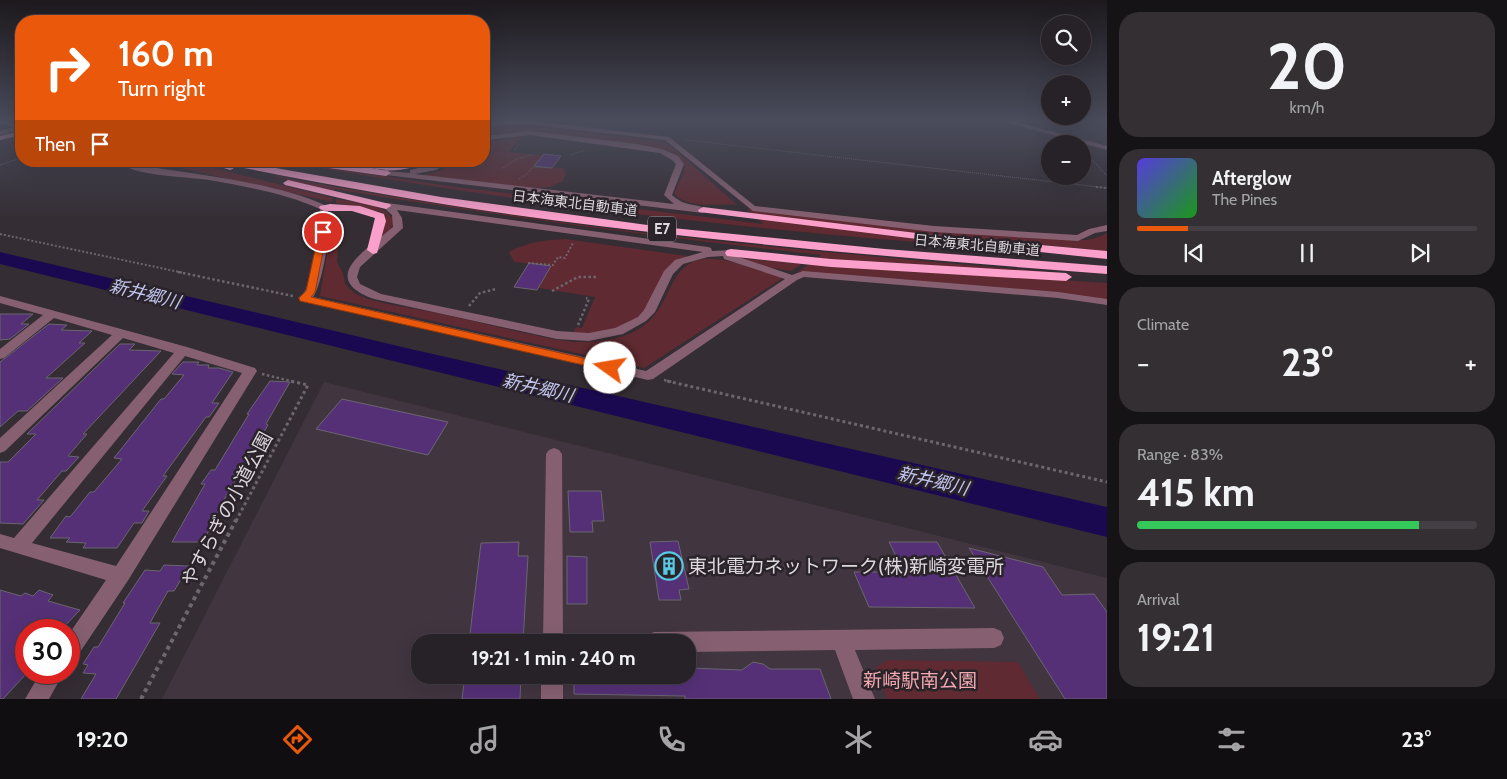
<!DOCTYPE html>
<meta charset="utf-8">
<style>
body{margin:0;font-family:Cabin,"Noto Sans JP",sans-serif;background:#332f33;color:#f1f3f6;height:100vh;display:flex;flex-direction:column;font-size:19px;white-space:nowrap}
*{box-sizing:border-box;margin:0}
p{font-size:16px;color:#a4a4a7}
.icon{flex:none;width:28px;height:28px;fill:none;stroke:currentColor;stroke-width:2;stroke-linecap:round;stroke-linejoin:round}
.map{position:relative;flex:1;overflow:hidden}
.details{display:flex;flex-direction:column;gap:12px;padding:12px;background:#151315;width:400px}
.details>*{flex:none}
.top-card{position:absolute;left:15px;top:15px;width:475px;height:152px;border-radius:20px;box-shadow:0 5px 20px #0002,0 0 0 1px #433f44;background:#ea580c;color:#fff;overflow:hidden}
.buttons{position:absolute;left:1041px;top:15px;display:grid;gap:10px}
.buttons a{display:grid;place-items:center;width:50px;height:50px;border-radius:50%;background:#272227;box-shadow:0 5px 20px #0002,0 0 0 1px #433f44;font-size:25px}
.speed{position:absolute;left:15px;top:619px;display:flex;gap:10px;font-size:25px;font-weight:700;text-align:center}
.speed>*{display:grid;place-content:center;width:65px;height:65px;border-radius:50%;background:#272227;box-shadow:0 5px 20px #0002,0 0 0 1px #433f44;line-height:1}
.speed .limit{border:8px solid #d22;background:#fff;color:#111}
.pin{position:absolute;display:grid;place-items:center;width:42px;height:42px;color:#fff;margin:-21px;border:2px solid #fff;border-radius:50%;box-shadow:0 1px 5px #0007}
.me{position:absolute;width:55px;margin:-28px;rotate:283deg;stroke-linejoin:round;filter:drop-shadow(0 0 4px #0008)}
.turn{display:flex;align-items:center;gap:18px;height:105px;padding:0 20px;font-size:22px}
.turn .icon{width:65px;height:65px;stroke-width:2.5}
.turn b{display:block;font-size:35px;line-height:42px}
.then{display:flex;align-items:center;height:48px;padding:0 20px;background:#0003;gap:10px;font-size:19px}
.big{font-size:38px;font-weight:700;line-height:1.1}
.details .card{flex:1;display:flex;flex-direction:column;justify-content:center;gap:8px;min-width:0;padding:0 18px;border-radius:20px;background:#332f33}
.details .dial{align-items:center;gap:0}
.dial b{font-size:65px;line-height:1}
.song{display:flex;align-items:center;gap:15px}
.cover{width:60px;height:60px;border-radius:8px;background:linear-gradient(135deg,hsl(250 70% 55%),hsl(120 70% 35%))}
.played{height:5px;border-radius:2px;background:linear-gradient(90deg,#ea580c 15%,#433f44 15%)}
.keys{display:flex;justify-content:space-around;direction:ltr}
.heat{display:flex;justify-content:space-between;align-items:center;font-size:28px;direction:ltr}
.charge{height:8px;border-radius:4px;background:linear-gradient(90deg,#34c759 83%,#433f44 0)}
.trip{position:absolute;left:411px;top:634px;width:285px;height:50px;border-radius:20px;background:#272227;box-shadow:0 5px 20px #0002,0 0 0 1px #433f44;font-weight:700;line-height:50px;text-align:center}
.tab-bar{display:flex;height:80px;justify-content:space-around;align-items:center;background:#100e10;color:#a4a4a7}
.tab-bar .icon{width:35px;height:35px}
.tab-bar .active{color:#ea580c}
.tab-bar b{font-size:22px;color:#f1f3f6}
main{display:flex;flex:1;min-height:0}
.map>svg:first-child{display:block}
</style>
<main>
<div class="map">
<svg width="1107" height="699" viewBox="0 0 1107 699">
<rect width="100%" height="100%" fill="#342d34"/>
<path fill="#413540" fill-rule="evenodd" d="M 324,382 L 1107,578 L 1107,699 L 162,699 ZM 420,642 L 688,642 L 688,675 L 420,675 Z"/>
<path fill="#5f2a31" d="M 510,123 L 666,142 L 737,205 C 716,203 688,210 674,193 L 684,173 L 685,164 L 671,152 L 654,147 L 527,132 L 484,135 L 484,127 Z
M 523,136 L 509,152 L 543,155 L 534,167 L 563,168 L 566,174 L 563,181 L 551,187 L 526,188 L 419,176 L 442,170 L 457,161 L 484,161 L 484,143 Z
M 187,161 L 333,198 L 332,202 L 171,166 L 149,167 L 132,162 Z
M 280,161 L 456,187 L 763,224 L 759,219 L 1008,249 C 764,232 521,204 280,161 Z
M 269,175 C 397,198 525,219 654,234 C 801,251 949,263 1096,276 L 816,259 L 821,255 C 658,237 497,216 335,189 L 334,192 Z
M 336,199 C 353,202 388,203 394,222 L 389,232 L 382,238 L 386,215 L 381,212 L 336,203 Z
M 747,209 L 867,223 L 1030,238 L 1085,240 L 1096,238 L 1107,233 L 1107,251 L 894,231 L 752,214 Z
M 330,235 L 339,237 L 337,262 L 343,273 L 345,284 C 348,287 352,291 356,294 C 372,303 418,309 437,313 C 468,320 498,327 529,334 C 541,336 554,340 566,341 C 586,343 607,342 626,335 C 688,315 651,231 751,268 C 762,272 772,272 783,278 L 644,368 L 320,296 Z
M 565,239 L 688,256 L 663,273 L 645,311 L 639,318 L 617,329 L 572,336 L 576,327 L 582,328 L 595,297 L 539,288 L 551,266 L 514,262 L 509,252 C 527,242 544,240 565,239 Z
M 738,258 L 802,264 L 791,271 L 759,266 Z
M 809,264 L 1107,283 L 1107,300 L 798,272 Z
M 888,660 L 1018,662 L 1040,699 L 887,699 L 875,668 Z"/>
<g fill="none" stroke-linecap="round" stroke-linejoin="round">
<path fill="#1a0951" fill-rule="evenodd" d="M 0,252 L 415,350 L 1107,507 L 1107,537 L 0,264 Z"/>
</g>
<path fill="#553077" stroke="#6a666f" d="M 544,154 L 561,156 L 552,168 L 534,166 Z
M 529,263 L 551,266 L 537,290 L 514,287 Z
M 0,314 L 33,314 L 21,324 L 29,324 L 10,339 L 0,340 Z
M 49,324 L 67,325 L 61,330 L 92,331 L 79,343 L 85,343 L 46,378 L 63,378 L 27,411 L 18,411 L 0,427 L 0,362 Z
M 120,344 L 135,344 L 129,350 L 161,351 L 83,434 L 87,434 L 68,456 L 79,457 L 66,471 L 62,471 L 37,500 L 44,500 L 23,524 L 0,523 L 0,462 L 8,462 L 36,434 L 27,434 Z
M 183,362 L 199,362 L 197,365 L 209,365 L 208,368 L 219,368 L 233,372 L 212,403 L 219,403 L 209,417 L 206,417 L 163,476 L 167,476 L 142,511 L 149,511 L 142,523 L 134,523 L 117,548 L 83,548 L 86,543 L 66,542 L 70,538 L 50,538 L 66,516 L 70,517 L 90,492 L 94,492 L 122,459 L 114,458 L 161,399 L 164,399 L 184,375 L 172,374 Z
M 270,381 L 290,382 L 266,424 L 268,425 L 226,496 L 203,542 L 172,542 L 205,484 L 201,484 L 211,470 L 215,470 L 249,414 L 247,414 Z
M 342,399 L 448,422 L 428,455 L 316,429 Z
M 568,491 L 601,491 L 604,521 L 592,521 L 593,532 L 570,532 Z
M 678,541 L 689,589 L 679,590 L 681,600 L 659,600 L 650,542 Z
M 519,542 L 518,556 L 528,556 L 523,642 L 469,642 L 481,543 Z
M 889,542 L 937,542 L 975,608 L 869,607 L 854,572 L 904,572 Z
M 969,548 L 1043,567 L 1062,595 L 1094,594 L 1107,612 L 1107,699 L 1065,699 Z
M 567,556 L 587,557 L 587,604 L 567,604 Z
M 164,565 L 189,566 L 174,591 L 168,591 L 150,623 L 160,623 L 116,699 L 81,699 L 96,674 L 83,673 L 88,665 L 83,664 L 94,647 L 98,647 L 125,603 L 123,603 L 145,570 L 160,571 Z
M 0,590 L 21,596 L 25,593 L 33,596 L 39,590 L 53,595 L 48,601 L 80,610 L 61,630 L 26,630 L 26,674 L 3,699 L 0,699 Z
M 753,662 L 763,664 L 770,669 L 820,669 L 831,699 L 685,699 L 685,696 L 574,694 L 574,675 L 688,675 L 688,668 L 742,670 Z
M 465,675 L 521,675 L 520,699 L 462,699 Z"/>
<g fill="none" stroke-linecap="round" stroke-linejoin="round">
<path stroke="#6d676d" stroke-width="1" stroke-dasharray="1 1" stroke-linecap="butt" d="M 686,140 L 1107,188
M 515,150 L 519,143
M 1084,151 L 1107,176
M 570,155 L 585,150
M 0,165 L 21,158
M 503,168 L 517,159 L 534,154
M 519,179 L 526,175 L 533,167 L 552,168"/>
<path stroke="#6d676d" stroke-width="2" stroke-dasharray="2 2" stroke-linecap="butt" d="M 1096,187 L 1107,188
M 0,234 L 184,273
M 528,263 L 553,265 L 558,257 L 565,258 L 573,243"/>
<path stroke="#6d676d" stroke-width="2.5" stroke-dasharray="2.5 2.5" stroke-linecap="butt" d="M 178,272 L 293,296
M 552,291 L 578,277 L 596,277
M 469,306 L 480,293 L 496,289
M 578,325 L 589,299 L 586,298
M 262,374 L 295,382
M 664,380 L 672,382"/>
<path stroke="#6d676d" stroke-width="3" stroke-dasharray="3 3" stroke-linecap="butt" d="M 667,381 L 1107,482
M 236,521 L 308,385 L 290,381"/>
<path stroke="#6d676d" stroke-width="4" stroke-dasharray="4 4" stroke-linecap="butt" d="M 141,699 L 236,520"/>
<path fill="#866071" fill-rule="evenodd" d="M 0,121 L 21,124 L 21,129 L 0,135 L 0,131 L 15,127 L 0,123 Z
M 495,121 L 532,121 L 669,137 L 755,206 L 934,226 L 1077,235 L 1089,229 L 1107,225 L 1107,231 L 1095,233 L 1078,241 L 934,232 L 753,211 L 665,140 L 515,123 L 484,127 L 484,123 Z
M 1002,121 L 1012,121 L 1107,146 L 1107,150 Z
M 530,131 L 637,144 L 662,149 L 678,156 L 684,164 L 672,195 C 686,208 696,202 707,210 L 703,213 L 386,175 L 382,173 L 386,171 L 410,173 L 410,170 C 424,167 438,161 452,161 L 436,170 L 415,174 L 674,204 L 664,195 L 676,164 L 672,160 L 660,153 L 530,135 L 484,140 L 484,136 Z
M 115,161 C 130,161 143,167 157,168 C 210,176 278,184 327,206 C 333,222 323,283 313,297 L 646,371 L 785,279 L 724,259 L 723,256 L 708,257 L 683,264 L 673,274 L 655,312 L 646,321 L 623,334 L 589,341 L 557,339 L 374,299 C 316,278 368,249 393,227 L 392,215 L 382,206 L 387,203 L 708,247 L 711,248 L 712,251 L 731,250 L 736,253 L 733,255 L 792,275 L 803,271 L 1058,292 L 1107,299 L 1107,305 L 1058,298 L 804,277 L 797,280 L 653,379 L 648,380 L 300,300 L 298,298 C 301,295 304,293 306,289 C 315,270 321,231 320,209 C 287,194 244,186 209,180 C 182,176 137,177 115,161 ZM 397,210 L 703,252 L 675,260 L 664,271 L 644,310 L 638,317 L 615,328 L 589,333 L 557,331 L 381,294 L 360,284 L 357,277 L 360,267 L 403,228 L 402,218 Z
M 0,296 L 187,347 L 255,368 L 257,371 L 127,582 L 76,658 L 69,661 L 69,634 L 106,580 L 0,548 L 0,534 L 14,538 L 174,353 L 123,338 L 5,451 L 0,453 L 0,438 L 112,335 L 54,318 L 4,358 L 0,359 L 0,349 L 43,315 L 0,303 ZM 185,356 L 242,373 L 116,566 L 32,543 Z
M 554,448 L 559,450 L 562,454 L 563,642 L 543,642 L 546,454 L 549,450 Z
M 994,628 L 1001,631 L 1004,638 L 1001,645 L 994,648 L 855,650 L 875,699 L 853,699 L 835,650 L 688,652 L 688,642 L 644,642 L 647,635 L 654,632 Z
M 41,672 L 64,672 L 49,699 L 25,699 Z
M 541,675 L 563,675 L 563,699 L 541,699 Z"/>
<path fill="#da8eb1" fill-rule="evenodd" d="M 21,131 L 21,135 L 0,140 L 0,136 Z"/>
<path fill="#fba0cb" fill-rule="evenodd" d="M 202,161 L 236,161 L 441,197 L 662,227 L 885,249 L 1107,266 L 1107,274 C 922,260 737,244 552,220 C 446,206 340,187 234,166 L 233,169 L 230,170 Z
M 296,161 L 321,161 L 386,170 L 391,173 L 386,176 L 300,164 Z
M 412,161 L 427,161 C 416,169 383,175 371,166 L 376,163 L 397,165 Z
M 288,180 L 390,204 L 391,206 L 386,209 L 285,185 L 283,183 Z
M 330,204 L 360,206 L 384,214 L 386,221 L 377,253 L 373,254 L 367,250 L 375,218 L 352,211 L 324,211 L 319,208 L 320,206 Z
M 703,207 L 933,235 L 1107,251 L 1107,259 L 933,241 L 699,212 L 698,210 Z
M 731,249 L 831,259 L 1066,273 L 1072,277 L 1066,281 L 831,267 L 727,256 L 725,253 L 727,250 Z"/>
</g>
<linearGradient id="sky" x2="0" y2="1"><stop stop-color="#1d191d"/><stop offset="0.55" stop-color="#4a4c5c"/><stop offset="1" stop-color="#4a4c5c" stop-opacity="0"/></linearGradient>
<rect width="1107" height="219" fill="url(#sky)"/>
<path fill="#ea580c" stroke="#983908" d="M 323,230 L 327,232 L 315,292 L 311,297 L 610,364 L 616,368 L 610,371 L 300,301 L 299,298 L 306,291 L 319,232 Z"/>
<defs>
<g id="building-ring" transform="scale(1.4375)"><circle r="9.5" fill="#2a242a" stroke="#57c9e2" stroke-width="1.5"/><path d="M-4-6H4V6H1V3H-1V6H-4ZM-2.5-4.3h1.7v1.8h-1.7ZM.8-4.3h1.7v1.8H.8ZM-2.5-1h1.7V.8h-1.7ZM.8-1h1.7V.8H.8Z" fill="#57c9e2"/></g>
</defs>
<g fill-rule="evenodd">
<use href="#building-ring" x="669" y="566"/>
</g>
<g text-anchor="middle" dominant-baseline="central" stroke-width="5" stroke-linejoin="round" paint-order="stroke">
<g font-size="14" fill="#dcd8dc" stroke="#2a242a">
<text transform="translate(575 203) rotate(7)">日本海東北自動車道</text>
<text transform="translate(977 245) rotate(5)">日本海東北自動車道</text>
</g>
<rect fill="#2a242a" stroke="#a7a2a7" stroke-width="1" x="648" y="216.5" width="28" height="25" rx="4"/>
<g font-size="15" font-weight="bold" fill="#dcd8dc">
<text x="662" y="229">E7</text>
</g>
<g font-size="18" font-style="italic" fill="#c0c3ed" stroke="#2a242a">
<text transform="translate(145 294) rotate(14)">新井郷川</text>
<text transform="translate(538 388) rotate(13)">新井郷川</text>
<text transform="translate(933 481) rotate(13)">新井郷川</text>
</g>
<g font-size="19" fill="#dcd8dc" stroke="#2a242a">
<text transform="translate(227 509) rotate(-62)">やすらぎの小道公園</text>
</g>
<g font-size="19" fill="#dcd8dc" stroke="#2a242a" text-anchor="start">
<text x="688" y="566">東北電力ネットワーク(株)新崎変電所</text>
</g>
<g font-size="19" fill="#f3a7ae" stroke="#2a242a">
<text x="920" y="680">新崎駅南公園</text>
</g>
</g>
</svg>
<div class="buttons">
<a><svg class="icon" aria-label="search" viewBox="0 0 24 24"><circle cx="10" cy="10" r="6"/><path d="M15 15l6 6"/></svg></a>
<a>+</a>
<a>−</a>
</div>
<div class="speed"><div class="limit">30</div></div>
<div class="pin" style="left:323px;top:232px;background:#d93025"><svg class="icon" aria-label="arrive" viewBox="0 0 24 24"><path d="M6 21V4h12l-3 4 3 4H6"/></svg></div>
<svg class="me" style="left:610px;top:368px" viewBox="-20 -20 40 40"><circle r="19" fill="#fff"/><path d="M0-13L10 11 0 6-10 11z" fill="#ea580c"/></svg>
<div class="trip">19:21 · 1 min · 240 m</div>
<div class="top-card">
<div class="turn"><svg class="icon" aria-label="right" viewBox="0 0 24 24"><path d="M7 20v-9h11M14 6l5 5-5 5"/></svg><div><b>160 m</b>Turn right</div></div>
<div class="then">Then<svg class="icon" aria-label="arrive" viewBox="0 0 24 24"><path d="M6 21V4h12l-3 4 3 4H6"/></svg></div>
</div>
</div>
<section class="details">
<div class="card dial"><b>20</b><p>km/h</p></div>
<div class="card">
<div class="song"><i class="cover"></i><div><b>Afterglow</b><p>The Pines</p></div></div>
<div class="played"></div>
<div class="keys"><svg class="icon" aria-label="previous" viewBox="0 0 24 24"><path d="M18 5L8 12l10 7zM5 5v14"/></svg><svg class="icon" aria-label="pause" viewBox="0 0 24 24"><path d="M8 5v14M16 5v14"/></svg><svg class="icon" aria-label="next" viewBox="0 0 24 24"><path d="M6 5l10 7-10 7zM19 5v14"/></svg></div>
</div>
<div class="card"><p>Climate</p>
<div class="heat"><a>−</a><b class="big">23°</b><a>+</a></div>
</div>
<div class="card"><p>Range · 83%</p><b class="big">415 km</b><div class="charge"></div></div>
<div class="card"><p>Arrival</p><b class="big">19:21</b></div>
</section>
</main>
<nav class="tab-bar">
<b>19:20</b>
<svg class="icon active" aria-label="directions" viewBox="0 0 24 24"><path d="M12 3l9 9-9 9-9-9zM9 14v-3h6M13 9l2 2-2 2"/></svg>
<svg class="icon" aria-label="music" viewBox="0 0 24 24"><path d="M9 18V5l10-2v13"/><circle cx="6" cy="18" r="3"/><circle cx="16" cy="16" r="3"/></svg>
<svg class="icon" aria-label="phone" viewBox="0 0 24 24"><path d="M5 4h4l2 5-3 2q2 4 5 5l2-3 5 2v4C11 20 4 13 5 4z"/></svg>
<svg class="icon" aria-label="climate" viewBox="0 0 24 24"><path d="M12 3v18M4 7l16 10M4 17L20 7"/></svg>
<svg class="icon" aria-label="car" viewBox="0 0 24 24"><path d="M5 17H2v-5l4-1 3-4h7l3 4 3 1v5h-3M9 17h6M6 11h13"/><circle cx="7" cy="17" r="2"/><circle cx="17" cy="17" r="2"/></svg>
<svg class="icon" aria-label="filters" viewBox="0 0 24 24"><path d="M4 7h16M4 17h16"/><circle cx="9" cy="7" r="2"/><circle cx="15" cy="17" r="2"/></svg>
<b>23°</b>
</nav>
